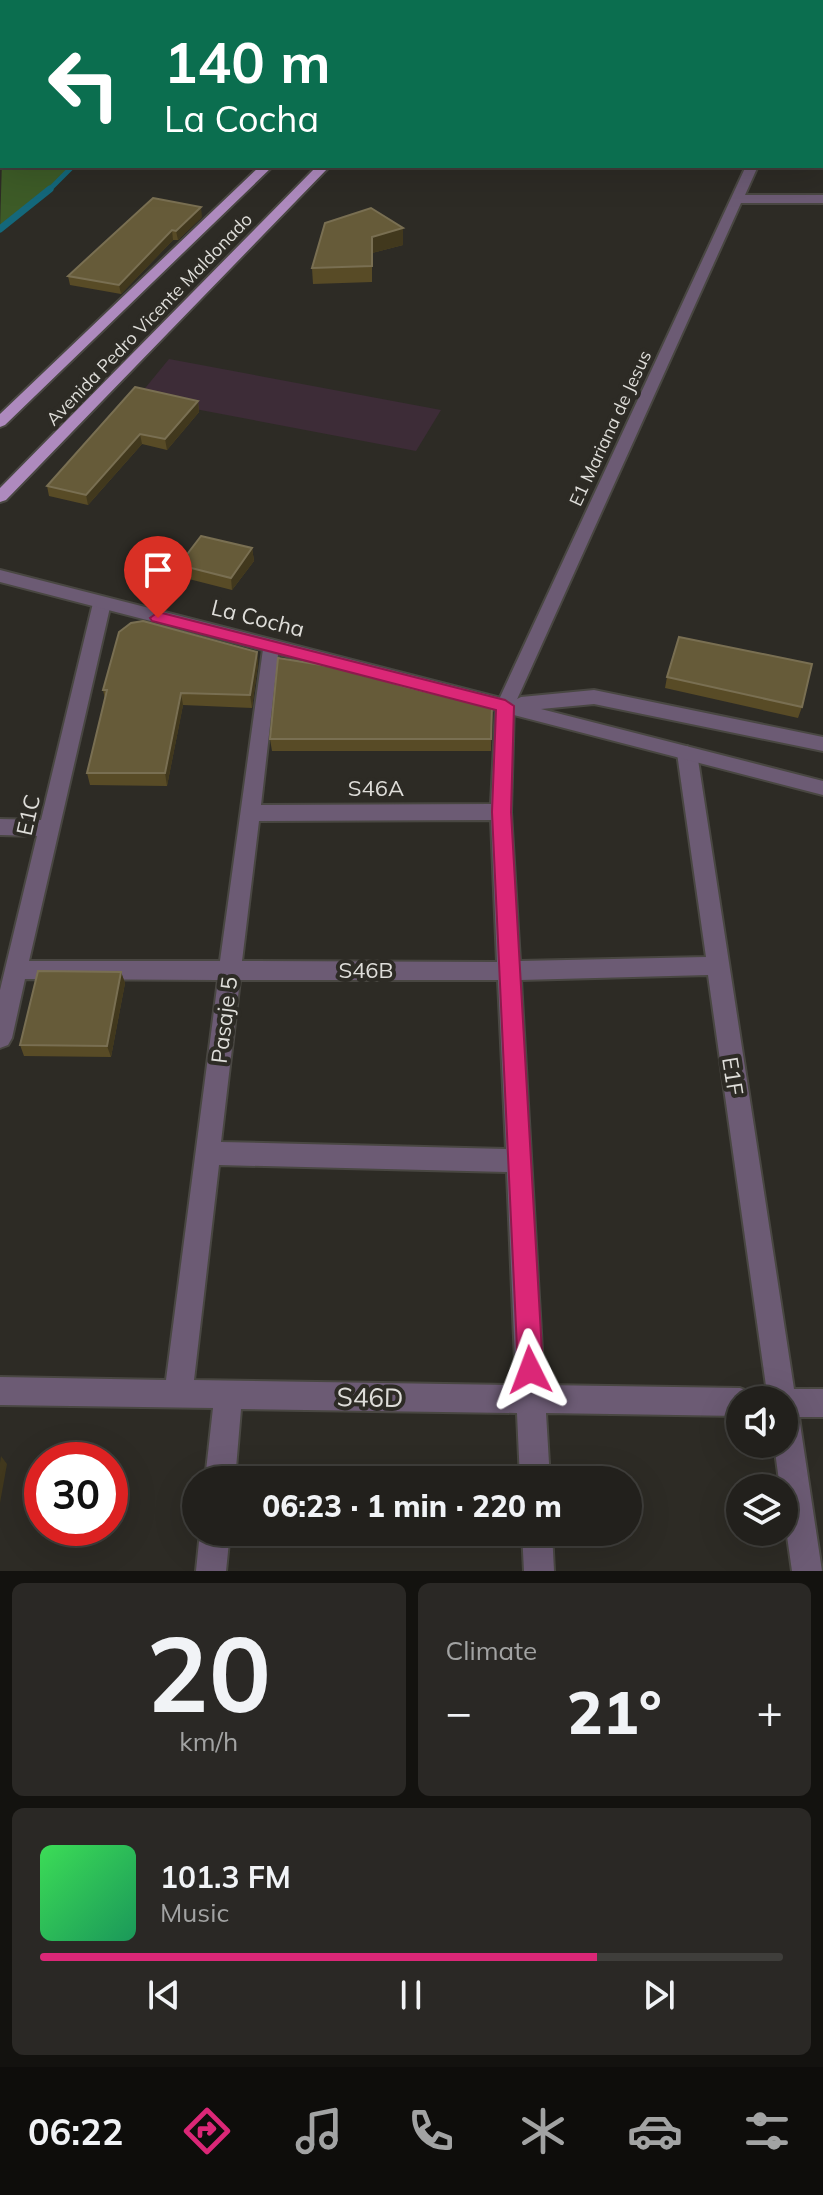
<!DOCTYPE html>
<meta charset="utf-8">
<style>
body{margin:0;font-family:Mulish,sans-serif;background:#2a2825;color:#f1f3f6;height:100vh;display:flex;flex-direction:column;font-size:30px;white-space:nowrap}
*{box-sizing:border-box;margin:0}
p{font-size:26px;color:#a2a3a3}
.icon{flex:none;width:44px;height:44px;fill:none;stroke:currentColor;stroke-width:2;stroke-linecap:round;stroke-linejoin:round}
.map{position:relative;height:1571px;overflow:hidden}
.details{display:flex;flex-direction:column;gap:12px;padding:12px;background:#13120f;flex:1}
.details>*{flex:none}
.top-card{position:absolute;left:0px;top:0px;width:824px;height:168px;box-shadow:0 8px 32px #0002,0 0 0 2px #3f3e3b;background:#0b6e4f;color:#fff;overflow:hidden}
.fabs{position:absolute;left:726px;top:1386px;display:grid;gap:16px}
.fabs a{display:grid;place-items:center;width:72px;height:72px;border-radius:50%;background:#22201c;box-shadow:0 8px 32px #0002,0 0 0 2px #3f3e3b;font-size:40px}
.speed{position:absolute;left:24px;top:1442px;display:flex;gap:16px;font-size:40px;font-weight:700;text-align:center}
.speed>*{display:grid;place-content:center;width:104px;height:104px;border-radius:50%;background:#22201c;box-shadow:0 8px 32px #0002,0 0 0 2px #3f3e3b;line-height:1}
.speed .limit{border:12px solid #d22;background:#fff;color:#111}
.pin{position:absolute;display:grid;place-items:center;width:68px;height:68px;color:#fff;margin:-82px -34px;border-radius:50% 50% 50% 0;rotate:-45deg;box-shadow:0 0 8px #0007}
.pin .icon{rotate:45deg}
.me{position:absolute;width:88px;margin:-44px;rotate:357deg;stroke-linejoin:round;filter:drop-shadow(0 0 6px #0008)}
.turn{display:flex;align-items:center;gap:28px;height:168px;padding:0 32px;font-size:36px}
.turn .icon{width:104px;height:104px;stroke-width:2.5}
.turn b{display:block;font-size:56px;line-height:68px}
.big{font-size:60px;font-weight:800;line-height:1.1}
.details .widget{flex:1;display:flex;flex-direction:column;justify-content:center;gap:12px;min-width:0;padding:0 28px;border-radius:12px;background:#2a2825}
.details .dial{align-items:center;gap:0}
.dial b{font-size:104px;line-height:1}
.song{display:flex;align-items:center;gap:24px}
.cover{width:96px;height:96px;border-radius:12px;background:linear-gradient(135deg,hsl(130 70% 55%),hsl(150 70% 35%))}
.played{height:8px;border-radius:4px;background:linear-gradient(90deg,#db2777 75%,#3f3e3b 75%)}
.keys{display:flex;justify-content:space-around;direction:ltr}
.heat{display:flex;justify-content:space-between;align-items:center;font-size:44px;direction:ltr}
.details .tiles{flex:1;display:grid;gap:12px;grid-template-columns:1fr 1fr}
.widget:last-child{grid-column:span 2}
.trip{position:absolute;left:182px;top:1466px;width:460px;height:80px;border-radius:40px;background:#22201c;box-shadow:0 8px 32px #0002,0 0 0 2px #3f3e3b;font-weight:800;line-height:80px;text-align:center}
.tab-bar{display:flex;height:128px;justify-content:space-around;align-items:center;background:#0e0d0b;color:#a2a3a3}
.tab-bar .icon{width:56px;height:56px}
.tab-bar .selected{color:#db2777}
.tab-bar b{font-size:36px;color:#f1f3f6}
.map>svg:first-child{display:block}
</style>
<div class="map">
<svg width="823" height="1571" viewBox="0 0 823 1571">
<rect width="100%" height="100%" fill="#2d2b25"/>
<path fill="#3d2c37" d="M 169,359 L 441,410 L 416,451 L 137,398 Z"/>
<path fill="#3d5b27" d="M 2,160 L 2,166 L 73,166 L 0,229 Z"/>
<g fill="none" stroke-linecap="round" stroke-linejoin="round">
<path stroke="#14687b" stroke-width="5" d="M 48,191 L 73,166"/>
<path stroke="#14687b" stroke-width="7" d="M 0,229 L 50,189"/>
<g stroke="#494742" stroke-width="4">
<path id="minor" d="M 123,0 L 133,0 L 122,2 Z
M 823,9 L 823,17 L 822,17 L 822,9 Z
M 0,41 L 2,41 L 2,47 L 0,47 Z
M 0,99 L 2,99 L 2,105 L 0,105 Z
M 2,144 L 2,153 L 0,154 L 0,145 Z
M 746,166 L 758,166 L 745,195 L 823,195 L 823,203 L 741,203 L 514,706 L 511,812 L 520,961 L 706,957 L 677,753 L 687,746 L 697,753 L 794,1389 L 823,1389 L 823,1417 L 799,1417 L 822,1571 L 792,1571 L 784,1515 L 784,1488 L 780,1488 L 774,1444 L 784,1444 L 784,1400 L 768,1400 L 708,975 L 521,980 L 544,1385 L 740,1388 L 750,1392 L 753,1400 L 740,1400 L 740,1416 L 546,1413 L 550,1480 L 520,1480 L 517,1413 L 241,1409 L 235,1480 L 205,1480 L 213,1408 L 0,1405 L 0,1377 L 166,1380 L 218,980 L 25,979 L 12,1038 L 8,1045 L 0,1048 L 0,990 L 37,836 L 0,835 L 0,819 L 41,820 L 93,603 L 102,597 L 111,603 L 29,961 L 220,961 L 264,642 L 276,642 L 279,646 L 261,805 L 491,804 L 496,706 ZM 491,820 L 497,962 L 242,961 L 259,821 ZM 240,980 L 498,980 L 506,1149 L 221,1142 ZM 219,1165 L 507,1172 L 516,1385 L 194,1380 Z
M 200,1532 L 230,1532 L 226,1571 L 196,1571 Z
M 522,1532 L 552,1532 L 554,1571 L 524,1571 Z"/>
</g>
<g stroke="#494742" stroke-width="4">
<path id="tertiary" d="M 0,570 L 513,701 L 521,697 L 594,690 L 823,737 L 823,751 L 594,704 L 541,709 L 823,781 L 823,795 L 0,582 Z"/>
</g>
<g stroke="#494742" stroke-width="4">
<path id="primary" d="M 435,0 L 446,0 L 434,2 Z
M 480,0 L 491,0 L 479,2 Z
M 260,166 L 273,166 L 5,425 L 0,427 L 0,414 Z
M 317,166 L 330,166 L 6,500 L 0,502 L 0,488 Z"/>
</g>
<use href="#minor" fill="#6c5b74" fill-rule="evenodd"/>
<use href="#tertiary" fill="#6c5b74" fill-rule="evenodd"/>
<use href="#primary" fill="#ae8abe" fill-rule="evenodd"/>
</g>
<path fill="#584b26" d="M 202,217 L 178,240 L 173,240 L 121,294 L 70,285 L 68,276 Z
M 403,228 L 403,245 L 372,253 L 372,282 L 313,284 L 312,268 Z
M 198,401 L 199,412 L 167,450 L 142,444 L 88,505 L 49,496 L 47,486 Z
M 252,548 L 254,561 L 232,590 L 181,577 L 179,565 Z
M 257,652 L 258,664 L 252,708 L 183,705 L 167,786 L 90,785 L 87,773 L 105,699 L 103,690 Z
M 667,677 L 802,707 L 798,718 L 665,688 Z
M 406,687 L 492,707 L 491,751 L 272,751 L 270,739 Z
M 121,972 L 125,983 L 111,1057 L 24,1056 L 20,1045 Z"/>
<path fill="#41381d" d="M 201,207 L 202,217 L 178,240 L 176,231 Z
M 403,228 L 403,245 L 372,253 L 372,237 Z
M 172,230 L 173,240 L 121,294 L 119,285 Z
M 198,401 L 199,412 L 167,450 L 165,439 Z
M 140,434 L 142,444 L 88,505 L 86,495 Z
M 252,548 L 254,561 L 232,590 L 231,578 Z
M 257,652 L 258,664 L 252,708 L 250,695 Z
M 181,693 L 183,705 L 167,786 L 165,773 Z
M 121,972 L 125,983 L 111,1057 L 107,1046 Z
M 1,1456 L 7,1464 L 0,1503 L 0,1463 Z"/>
<path fill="#665b39" stroke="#796f52" stroke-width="2" d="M 546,0 L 673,0 L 672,2 L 544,2 Z
M 153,198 L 201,207 L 176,231 L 172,230 L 119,285 L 68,276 Z
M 371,208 L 403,228 L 372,237 L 372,266 L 312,268 L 325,223 Z
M 135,387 L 198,401 L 165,439 L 140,434 L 86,495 L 47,486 Z
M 201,536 L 252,548 L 231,578 L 179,565 Z
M 143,621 L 257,652 L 250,695 L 181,693 L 165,773 L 87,773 L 107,690 L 103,690 L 119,632 L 131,623 Z
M 679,637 L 812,664 L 802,707 L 667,677 Z
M 278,658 L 346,669 L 406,687 L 492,707 L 491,739 L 270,739 Z
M 38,971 L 121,972 L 107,1046 L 20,1045 Z"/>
<path fill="#db2777" stroke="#8e194d" stroke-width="2" d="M 158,612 L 505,700 L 514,706 L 511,812 L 543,1370 L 539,1379 L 530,1383 L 521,1379 L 518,1370 L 492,812 L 496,710 L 152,621 L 150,618 Z"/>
<g text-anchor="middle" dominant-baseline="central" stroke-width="8" stroke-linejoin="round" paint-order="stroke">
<g font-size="18" fill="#deddd9" stroke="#2d2b25">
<text transform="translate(149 319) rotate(-46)">Avenida Pedro Vicente Maldonado</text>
<text transform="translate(610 428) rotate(-65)">E1 Mariana de Jesus</text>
</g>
<g font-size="22" fill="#deddd9" stroke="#2d2b25">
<text transform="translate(258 618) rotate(14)">La Cocha</text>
<text x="376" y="788">S46A</text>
<text transform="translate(28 815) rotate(-77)">E1C</text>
<text x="366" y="970">S46B</text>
<text transform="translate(224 1020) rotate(-83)">Pasaje 5</text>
<text transform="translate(733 1076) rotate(81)">E1F</text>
</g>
<g font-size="26" fill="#deddd9" stroke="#2d2b25">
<text transform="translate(370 1397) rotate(1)">S46D</text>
</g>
</g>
</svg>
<div class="fabs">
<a><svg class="icon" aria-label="sound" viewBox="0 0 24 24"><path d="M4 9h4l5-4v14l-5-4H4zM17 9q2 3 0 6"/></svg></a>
<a><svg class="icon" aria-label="layers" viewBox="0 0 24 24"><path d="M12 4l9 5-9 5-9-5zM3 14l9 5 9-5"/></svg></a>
</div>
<div class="speed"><div class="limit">30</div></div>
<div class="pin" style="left:158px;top:618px;background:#d93025"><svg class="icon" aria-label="arrive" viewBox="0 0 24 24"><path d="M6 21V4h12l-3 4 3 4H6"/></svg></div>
<svg class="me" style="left:530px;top:1370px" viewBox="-20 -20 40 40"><path d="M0-17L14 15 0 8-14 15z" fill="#db2777" stroke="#fff" stroke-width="4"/></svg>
<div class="trip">06:23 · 1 min · 220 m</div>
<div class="top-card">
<div class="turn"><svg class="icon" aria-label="left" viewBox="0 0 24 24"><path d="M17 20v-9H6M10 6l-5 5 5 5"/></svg><div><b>140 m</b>La Cocha</div></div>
</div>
</div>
<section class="details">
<div class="tiles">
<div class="widget dial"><b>20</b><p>km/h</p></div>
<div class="widget"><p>Climate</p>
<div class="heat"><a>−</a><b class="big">21°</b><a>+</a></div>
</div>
<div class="widget">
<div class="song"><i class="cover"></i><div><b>101.3 FM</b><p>Music</p></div></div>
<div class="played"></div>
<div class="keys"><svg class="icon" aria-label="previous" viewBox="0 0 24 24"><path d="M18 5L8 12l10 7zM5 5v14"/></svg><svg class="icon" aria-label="pause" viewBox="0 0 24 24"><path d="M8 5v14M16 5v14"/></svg><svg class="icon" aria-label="next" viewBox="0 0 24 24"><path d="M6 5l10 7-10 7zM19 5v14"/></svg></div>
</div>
</div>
</section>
<nav class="tab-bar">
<b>06:22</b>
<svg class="icon selected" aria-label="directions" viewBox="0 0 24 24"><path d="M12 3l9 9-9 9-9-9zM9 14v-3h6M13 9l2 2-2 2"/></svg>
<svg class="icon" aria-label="music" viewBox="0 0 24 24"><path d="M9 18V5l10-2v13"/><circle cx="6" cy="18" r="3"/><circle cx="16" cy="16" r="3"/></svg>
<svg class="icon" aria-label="phone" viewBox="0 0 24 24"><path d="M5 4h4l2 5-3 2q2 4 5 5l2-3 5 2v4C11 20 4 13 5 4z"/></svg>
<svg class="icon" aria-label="climate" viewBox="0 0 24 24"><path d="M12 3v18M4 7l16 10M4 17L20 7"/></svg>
<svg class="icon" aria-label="car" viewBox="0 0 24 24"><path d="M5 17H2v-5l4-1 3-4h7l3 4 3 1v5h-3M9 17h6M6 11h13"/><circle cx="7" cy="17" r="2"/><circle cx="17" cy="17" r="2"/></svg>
<svg class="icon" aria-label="filters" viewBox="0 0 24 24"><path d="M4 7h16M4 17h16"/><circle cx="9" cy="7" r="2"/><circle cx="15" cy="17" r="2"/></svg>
</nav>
